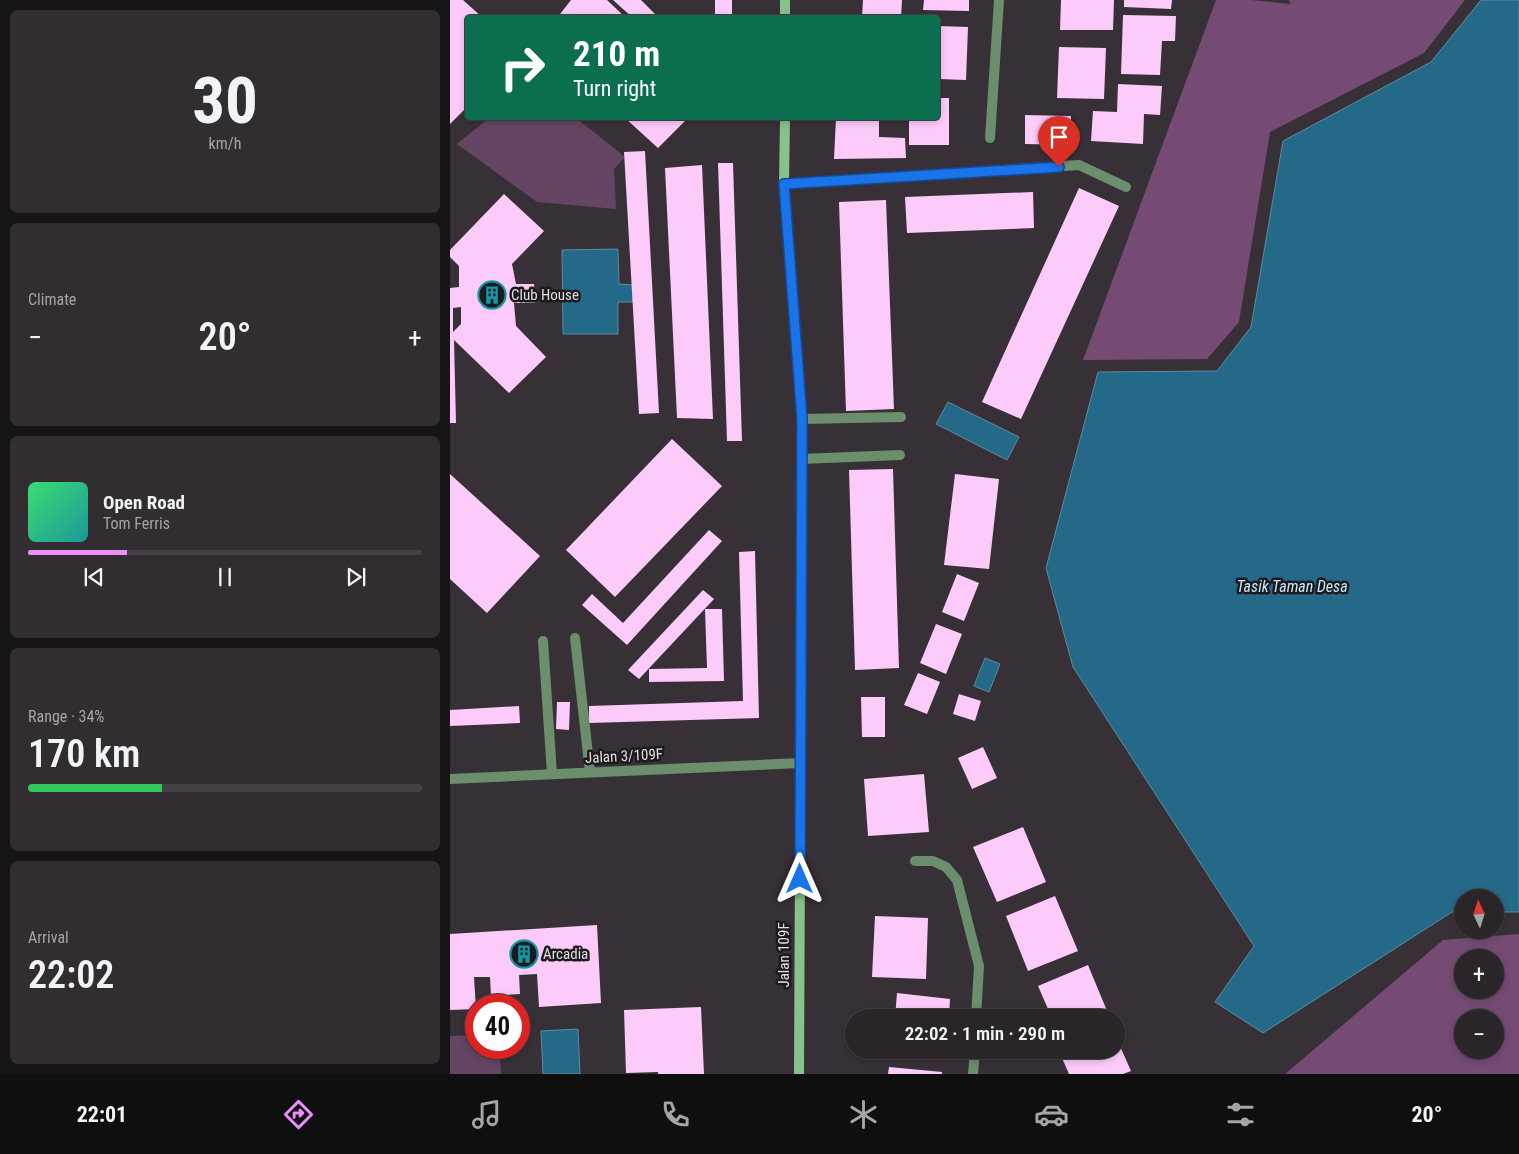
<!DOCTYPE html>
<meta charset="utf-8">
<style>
body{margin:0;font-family:"Roboto Condensed",sans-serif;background:#312d31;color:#f1f3f6;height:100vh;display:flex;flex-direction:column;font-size:19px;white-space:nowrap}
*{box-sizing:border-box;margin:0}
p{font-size:16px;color:#a5a5a8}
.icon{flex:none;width:28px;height:28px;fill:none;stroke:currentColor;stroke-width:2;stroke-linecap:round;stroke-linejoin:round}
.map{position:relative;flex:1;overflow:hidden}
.sheet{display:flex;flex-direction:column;gap:10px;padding:10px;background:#171417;width:450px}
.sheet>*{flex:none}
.banner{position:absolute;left:15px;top:15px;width:475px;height:105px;border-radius:5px;box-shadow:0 2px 8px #0003,0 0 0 1px #454246;background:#0b6e4f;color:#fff;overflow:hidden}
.needle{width:32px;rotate:356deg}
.fabs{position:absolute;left:1004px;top:889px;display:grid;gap:10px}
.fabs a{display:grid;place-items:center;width:50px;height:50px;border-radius:50%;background:#292529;box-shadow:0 2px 8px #0003,0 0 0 1px #454246;font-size:25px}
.speed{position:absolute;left:15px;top:994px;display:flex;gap:10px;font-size:25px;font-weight:700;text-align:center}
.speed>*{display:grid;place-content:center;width:65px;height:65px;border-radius:50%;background:#292529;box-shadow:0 2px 8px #0003,0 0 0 1px #454246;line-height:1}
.speed .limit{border:8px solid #d22;background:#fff;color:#111}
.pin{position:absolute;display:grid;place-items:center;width:42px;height:42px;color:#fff;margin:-51px -21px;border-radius:50% 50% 50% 0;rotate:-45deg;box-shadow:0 0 5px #0007}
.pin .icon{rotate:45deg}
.me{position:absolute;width:55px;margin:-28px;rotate:0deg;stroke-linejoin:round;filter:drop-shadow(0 0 4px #0008)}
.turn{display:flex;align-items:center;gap:18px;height:105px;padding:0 25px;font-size:22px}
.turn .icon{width:65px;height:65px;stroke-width:2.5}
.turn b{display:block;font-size:35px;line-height:42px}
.big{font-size:38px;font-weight:600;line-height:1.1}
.sheet .tile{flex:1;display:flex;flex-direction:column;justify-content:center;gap:8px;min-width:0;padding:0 18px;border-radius:8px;background:#312d31}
.sheet .dial{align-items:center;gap:0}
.dial b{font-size:65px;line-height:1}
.song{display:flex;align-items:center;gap:15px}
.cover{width:60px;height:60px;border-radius:8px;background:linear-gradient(135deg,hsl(140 70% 55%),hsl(180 70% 35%))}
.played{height:5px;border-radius:2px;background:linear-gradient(90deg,#ea8dfd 25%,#454246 25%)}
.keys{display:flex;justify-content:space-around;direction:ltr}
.heat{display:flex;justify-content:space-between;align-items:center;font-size:28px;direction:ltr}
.charge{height:8px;border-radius:4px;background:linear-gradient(90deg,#34c759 34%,#454246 0)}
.trip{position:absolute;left:395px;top:1009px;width:280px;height:50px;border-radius:25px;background:#292529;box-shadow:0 2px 8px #0003,0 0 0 1px #454246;font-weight:600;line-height:50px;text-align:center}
.tabs{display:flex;height:80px;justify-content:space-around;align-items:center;background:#100f10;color:#a5a5a8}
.tabs .icon{width:35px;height:35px}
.tabs .selected{color:#ea8dfd}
.tabs b{font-size:22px;color:#f1f3f6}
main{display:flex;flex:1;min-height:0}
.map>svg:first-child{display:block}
</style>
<main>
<section class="sheet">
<div class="tile dial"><b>30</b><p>km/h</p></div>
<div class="tile"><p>Climate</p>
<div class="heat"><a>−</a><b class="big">20°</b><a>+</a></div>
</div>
<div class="tile">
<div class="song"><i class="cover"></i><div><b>Open Road</b><p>Tom Ferris</p></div></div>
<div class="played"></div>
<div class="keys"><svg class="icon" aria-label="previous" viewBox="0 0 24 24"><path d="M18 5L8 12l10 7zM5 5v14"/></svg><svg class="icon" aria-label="pause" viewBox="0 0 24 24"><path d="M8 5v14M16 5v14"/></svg><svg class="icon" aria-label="next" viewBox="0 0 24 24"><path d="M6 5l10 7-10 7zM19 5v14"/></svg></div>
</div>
<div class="tile"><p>Range · 34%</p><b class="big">170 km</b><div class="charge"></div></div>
<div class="tile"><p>Arrival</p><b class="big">22:02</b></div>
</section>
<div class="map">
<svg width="1069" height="1074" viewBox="0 0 1069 1074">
<rect width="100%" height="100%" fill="#373137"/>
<path fill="#644563" d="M 39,118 L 126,118 L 175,157 L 164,169 L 166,209 L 87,202 L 7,144 Z
M 26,1035 L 26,1048 L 50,1048 L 51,1074 L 0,1074 L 0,1036 Z"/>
<path fill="#754b74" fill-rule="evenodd" d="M 766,0 L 801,0 L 841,4 L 839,0 L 1015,0 L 974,53 L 820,132 L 789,322 L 757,359 L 633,360 Z
M 1069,934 L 1069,1074 L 835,1074 L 993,940 ZM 1012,958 L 1045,958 L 1045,990 L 1012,990 ZM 1012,1018 L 1045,1018 L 1045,1050 L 1012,1050 Z"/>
<path fill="#246987" stroke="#5d8ca2" d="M 1031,0 L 1069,0 L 1069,912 L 1045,912 L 1045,898 L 1012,898 L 1012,912 L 1002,912 L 813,1033 L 765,1002 L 804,946 L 623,667 L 596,568 L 648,372 L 767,371 L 801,327 L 833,141 L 981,62 Z
M 168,249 L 169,284 L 183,285 L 183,302 L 168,302 L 168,334 L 113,334 L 112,250 Z
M 498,402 L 569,437 L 557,460 L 486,424 Z
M 535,658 L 550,664 L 539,692 L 524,686 Z
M 128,1029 L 130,1074 L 93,1074 L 91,1031 Z"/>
<path fill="#fccbfa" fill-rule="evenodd" d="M 0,0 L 13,0 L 33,18 L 18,18 L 18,106 L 0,124 Z
M 121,0 L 157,0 L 176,18 L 107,18 Z
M 163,0 L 191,0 L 209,18 L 183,18 Z
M 265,0 L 282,0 L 282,18 L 265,18 Z
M 413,0 L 452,0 L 451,18 L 412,18 Z
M 474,0 L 519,0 L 519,11 L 473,10 Z
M 611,0 L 664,0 L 663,30 L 610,30 Z
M 674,0 L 722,0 L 721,9 L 674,7 Z
M 673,15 L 726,16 L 725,41 L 712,41 L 710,75 L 671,74 Z
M 488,26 L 518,27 L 516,80 L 488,79 Z
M 609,47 L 656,48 L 654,99 L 607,98 Z
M 668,84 L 712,86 L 710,115 L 694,114 L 693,144 L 641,141 L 643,111 L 667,112 Z
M 488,98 L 499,98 L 499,145 L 459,145 L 459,118 L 488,118 Z
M 575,115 L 621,116 L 621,145 L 575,144 Z
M 175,118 L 238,118 L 208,148 Z
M 386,118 L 429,118 L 429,137 L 455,138 L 456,158 L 384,159 Z
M 195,151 L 209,413 L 189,414 L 174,152 Z
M 268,163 L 283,163 L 292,441 L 277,441 Z
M 252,165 L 263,419 L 227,418 L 215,168 Z
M 629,188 L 669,206 L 571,419 L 532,402 Z
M 583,192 L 584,228 L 457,233 L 455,197 Z
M 54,194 L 94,231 L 62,264 L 66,284 L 84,284 L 85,303 L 64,303 L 66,326 L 96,357 L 59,393 L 4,340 L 6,423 L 0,423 L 0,288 L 9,287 L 9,266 L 0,257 L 0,250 ZM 11,307 L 11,324 L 3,332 L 3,308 Z
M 436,200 L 444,409 L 396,411 L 389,202 Z
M 222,439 L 272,486 L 165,597 L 116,550 Z
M 443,469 L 449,668 L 405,670 L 399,470 Z
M 0,474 L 90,556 L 37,613 L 0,579 Z
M 505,474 L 549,479 L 539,569 L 494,565 Z
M 259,530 L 272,541 L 177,645 L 132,605 L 142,594 L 173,623 Z
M 305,551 L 309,718 L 139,723 L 139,706 L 293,701 L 289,552 Z
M 507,574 L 529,583 L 514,621 L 492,612 Z
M 253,590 L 264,599 L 189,679 L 178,670 Z
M 255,609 L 272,609 L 274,681 L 199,682 L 199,669 L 257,668 Z
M 486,624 L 512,634 L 496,674 L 470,663 Z
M 468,673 L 490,682 L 477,714 L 454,705 Z
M 509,694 L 531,701 L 525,721 L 503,714 Z
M 411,697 L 435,697 L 435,737 L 412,737 Z
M 107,702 L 120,702 L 119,730 L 106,729 Z
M 69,706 L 70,723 L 0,726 L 0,710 Z
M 533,747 L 547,778 L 522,789 L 508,758 Z
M 474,774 L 479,832 L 418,836 L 414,779 Z
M 573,827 L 596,882 L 547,902 L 523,847 Z
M 605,896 L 628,951 L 578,971 L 556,916 Z
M 425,916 L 478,918 L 476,979 L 422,977 Z
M 147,925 L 151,1003 L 89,1007 L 87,974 L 69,975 L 70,994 L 41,996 L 40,977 L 24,977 L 26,1009 L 0,1010 L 0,934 Z
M 638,965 L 660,1018 L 602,1018 L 588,986 Z
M 447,993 L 500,999 L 499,1018 L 445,1018 Z
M 251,1007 L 254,1074 L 208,1074 L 208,1072 L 176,1073 L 174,1010 Z
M 666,1037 L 681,1071 L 673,1074 L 619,1074 L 612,1058 L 631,1050 L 666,1050 Z
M 441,1050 L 495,1050 L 494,1058 L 441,1053 Z
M 439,1067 L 492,1072 L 492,1074 L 438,1074 Z"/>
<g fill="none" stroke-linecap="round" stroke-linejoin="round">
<path stroke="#6b8e6c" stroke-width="10" d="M 540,138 L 549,0
M 334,184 L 629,165 L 676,187
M 352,419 L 451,417
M 351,459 L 450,455
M 125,638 L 140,772
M 93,641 L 102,774
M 465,861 L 483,861 L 496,867 L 507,880 L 529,966 L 526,1018
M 523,1074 L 525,1050"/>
<path stroke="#6b8e6c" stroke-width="10" d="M 0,779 L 350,763"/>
<path stroke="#89c18a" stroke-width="10" d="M 335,18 L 335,0
M 335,118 L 334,184 L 352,419 L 349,1074"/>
</g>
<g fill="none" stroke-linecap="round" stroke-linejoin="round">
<g stroke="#114b97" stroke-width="12">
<path id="route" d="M 350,879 L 352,419 L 334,184 L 609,167"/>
</g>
<use href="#route" stroke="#1a73e8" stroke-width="9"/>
</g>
<defs>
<g id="building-ring" transform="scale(1.4375)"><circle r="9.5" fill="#1d1a1d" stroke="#0f9aa8" stroke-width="1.5"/><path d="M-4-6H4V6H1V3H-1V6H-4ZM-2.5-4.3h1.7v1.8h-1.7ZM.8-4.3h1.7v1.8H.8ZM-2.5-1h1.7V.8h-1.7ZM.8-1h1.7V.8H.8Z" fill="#0f9aa8"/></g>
</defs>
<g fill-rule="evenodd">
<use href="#building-ring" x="42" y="295"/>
<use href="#building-ring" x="74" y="954"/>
</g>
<g text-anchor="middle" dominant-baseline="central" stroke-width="5" stroke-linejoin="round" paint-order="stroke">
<g font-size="15" fill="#e1dde0" stroke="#1d1a1d" text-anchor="start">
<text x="61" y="295">Club House</text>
<text x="93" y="954">Arcadia</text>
</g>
<g font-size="15" fill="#e1dde0" stroke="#1d1a1d">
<text transform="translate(174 756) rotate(-3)">Jalan 3/109F</text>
<text transform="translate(334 955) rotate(-90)">Jalan 109F</text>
</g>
<g font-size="16" font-style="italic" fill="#c4e8fa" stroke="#1d1a1d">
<text x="842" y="586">Tasik Taman Desa</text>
</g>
</g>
</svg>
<div class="fabs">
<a><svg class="needle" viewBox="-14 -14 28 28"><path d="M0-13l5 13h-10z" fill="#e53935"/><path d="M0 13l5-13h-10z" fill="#a5a5a8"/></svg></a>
<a>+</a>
<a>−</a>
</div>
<div class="speed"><div class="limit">40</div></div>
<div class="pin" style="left:609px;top:167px;background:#d93025"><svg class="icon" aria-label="arrive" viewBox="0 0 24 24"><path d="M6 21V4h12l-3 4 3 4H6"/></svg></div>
<svg class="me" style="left:350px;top:879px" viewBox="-20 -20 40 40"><path d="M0-17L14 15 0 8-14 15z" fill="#1a73e8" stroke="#fff" stroke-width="4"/></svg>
<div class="trip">22:02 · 1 min · 290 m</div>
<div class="banner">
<div class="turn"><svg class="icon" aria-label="right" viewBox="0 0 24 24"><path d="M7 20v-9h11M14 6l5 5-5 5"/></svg><div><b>210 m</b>Turn right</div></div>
</div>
</div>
</main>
<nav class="tabs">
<b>22:01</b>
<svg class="icon selected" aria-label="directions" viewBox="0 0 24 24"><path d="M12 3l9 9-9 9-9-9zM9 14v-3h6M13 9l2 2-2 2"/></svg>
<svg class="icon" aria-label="music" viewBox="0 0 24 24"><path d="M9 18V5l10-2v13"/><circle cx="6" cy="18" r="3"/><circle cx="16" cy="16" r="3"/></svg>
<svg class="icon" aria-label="phone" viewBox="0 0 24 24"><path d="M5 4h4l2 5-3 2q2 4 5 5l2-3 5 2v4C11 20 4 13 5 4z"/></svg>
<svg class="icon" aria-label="climate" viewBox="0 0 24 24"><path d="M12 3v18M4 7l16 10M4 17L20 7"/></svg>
<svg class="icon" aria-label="car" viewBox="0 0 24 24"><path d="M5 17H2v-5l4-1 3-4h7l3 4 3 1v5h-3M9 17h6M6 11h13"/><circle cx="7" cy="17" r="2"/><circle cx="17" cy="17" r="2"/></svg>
<svg class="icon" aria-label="filters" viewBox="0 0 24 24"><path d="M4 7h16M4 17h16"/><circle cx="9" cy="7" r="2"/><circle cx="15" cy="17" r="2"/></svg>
<b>20°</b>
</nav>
